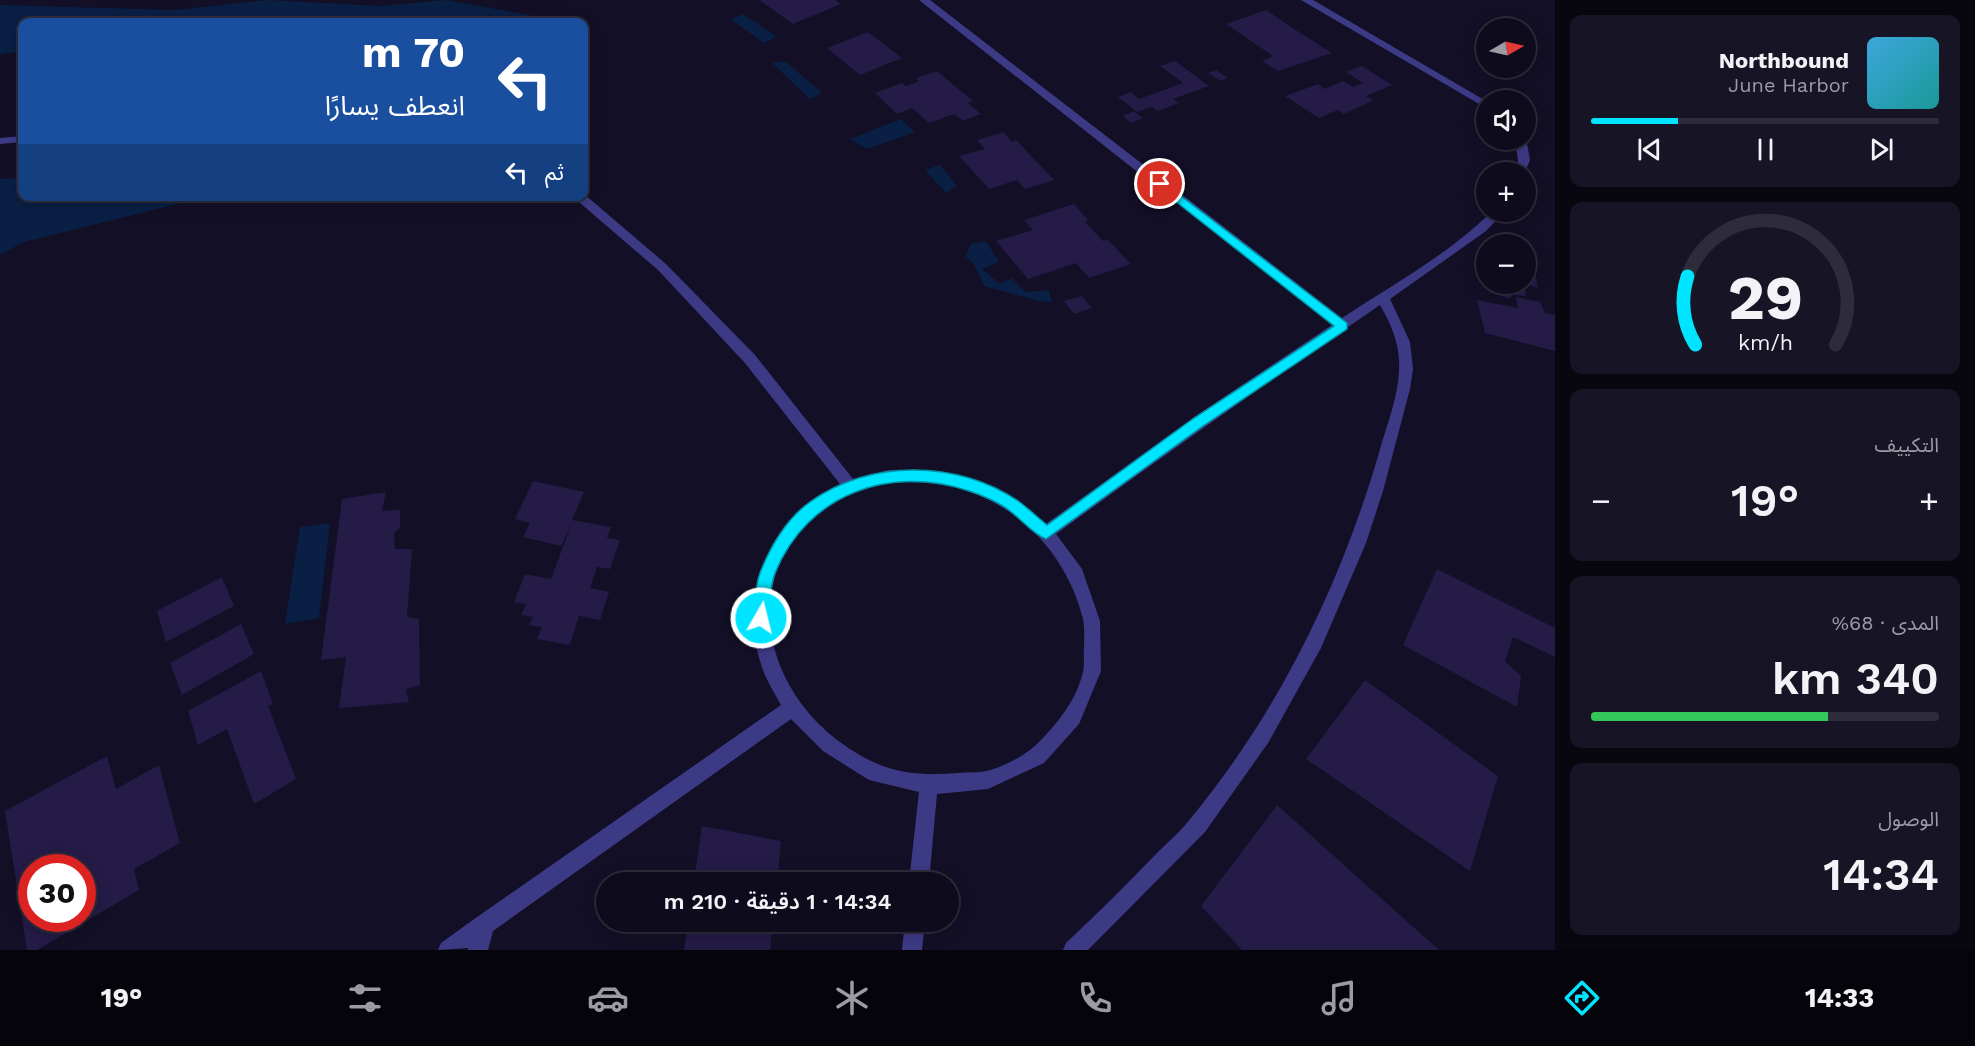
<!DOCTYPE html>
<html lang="ar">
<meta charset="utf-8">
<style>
body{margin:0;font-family:"Work Sans","Noto Sans Arabic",sans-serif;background:#171425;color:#f1f3f6;direction:rtl;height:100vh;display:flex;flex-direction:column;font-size:22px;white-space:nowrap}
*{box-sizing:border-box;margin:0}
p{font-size:20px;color:#9b9ba3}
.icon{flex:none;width:33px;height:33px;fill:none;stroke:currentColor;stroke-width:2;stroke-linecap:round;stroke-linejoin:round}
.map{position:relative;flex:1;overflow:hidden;direction:ltr}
.panel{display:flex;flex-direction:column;gap:15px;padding:15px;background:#08060f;width:420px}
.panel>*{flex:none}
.hud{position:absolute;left:18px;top:18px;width:570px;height:183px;border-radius:12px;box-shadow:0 3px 15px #0003,0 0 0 2px #2e2b3b;direction:rtl;background:#1a4fa0;color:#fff;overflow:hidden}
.needle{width:39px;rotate:81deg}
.controls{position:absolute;left:1476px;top:18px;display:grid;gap:12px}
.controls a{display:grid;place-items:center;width:60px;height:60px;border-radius:50%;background:#0e0b1c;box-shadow:0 3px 15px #0003,0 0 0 2px #2e2b3b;font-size:30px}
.speed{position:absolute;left:18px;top:854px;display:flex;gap:12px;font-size:30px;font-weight:700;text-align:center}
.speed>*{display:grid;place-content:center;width:78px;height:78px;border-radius:50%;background:#0e0b1c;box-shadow:0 3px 15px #0003,0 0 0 2px #2e2b3b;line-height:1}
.speed .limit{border:9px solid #d22;background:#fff;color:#111}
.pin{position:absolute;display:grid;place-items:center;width:51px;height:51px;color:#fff;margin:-26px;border:3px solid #fff;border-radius:50%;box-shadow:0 2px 6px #0007}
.me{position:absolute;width:66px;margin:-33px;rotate:8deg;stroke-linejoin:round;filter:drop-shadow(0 0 4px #0008)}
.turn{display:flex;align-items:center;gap:21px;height:126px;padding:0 24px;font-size:27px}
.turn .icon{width:78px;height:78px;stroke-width:2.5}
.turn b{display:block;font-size:42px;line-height:51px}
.then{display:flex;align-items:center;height:57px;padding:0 24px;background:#0003;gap:12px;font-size:22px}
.big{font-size:45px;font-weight:600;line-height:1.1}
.panel .card{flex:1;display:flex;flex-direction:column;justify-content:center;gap:9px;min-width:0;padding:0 21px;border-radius:12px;background:#171425}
.panel .dial{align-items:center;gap:0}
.dial svg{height:156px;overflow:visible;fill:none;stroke:#2e2b3b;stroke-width:7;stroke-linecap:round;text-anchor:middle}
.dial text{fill:#f1f3f6;stroke:none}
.song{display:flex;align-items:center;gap:18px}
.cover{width:72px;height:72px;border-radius:9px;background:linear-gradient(135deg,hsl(200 70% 55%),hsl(180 70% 35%))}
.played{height:6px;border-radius:3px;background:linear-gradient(90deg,#00e5ff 25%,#2e2b3b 25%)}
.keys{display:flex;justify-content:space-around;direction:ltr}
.heat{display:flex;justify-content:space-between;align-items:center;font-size:33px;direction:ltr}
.charge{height:9px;border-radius:4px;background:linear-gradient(90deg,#34c759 68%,#2e2b3b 0)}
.trip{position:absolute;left:596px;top:872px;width:363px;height:60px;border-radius:30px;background:#0e0b1c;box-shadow:0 3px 15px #0003,0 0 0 2px #2e2b3b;font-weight:600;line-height:60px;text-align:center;direction:rtl}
.menu{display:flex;height:96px;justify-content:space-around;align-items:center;background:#06040b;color:#9b9ba3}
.menu .icon{width:42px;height:42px}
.menu .current{color:#00e5ff}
.menu b{font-size:27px;color:#f1f3f6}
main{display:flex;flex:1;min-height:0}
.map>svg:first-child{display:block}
</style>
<main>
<section class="panel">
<div class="card">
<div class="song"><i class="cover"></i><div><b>Northbound</b><p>June Harbor</p></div></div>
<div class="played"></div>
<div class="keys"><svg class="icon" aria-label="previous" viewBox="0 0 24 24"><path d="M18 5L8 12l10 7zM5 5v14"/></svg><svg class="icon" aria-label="pause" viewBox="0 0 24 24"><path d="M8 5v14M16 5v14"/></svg><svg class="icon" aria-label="next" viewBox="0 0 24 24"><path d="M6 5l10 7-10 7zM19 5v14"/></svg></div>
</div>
<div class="card dial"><svg viewBox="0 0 100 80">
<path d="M14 69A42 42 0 1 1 86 69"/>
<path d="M14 69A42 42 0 0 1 10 34" stroke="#00e5ff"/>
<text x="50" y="56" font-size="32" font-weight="700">29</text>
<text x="50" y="72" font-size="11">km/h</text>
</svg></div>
<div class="card"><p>التكييف</p>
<div class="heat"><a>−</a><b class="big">19°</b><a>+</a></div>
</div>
<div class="card"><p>المدى · 68%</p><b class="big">340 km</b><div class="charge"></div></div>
<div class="card"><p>الوصول</p><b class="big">14:34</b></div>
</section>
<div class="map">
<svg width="1555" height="950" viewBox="0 0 1555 950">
<rect width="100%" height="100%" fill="#130f26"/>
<path fill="#0a1f44" d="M 268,0 L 379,6 L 446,0 L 535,16 L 540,22 L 22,22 L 22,54 L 20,52 L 0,54 L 0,5 L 175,10 Z
M 743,14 L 777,37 L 764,43 L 731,20 Z
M 785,61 L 822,93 L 810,99 L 772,63 Z
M 901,119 L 915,132 L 867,149 L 850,139 Z
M 940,165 L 957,186 L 946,193 L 925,170 Z
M 22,178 L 22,196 L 206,197 L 24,242 L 0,255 L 0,179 Z
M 986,241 L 999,262 L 982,269 L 1000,284 L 1012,278 L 1025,292 L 1049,290 L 1052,302 L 1039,301 L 984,286 L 974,264 L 965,256 L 971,244 Z
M 330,523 L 319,618 L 285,624 L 300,527 Z"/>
<path fill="#241b47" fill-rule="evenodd" d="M 759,0 L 835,0 L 841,4 L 793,24 Z
M 1266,10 L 1294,29 L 1332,53 L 1278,71 L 1262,61 L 1273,56 L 1226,24 Z
M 868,32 L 902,58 L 860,75 L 827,48 Z
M 1175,61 L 1209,86 L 1173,99 L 1179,103 L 1158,111 L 1152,107 L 1137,112 L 1118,97 L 1131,92 L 1139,99 L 1183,83 L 1160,66 Z
M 1362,66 L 1392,85 L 1366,96 L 1374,100 L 1344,114 L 1338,110 L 1319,118 L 1285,96 L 1318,84 L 1325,89 L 1343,81 L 1353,87 L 1363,83 L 1346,72 Z
M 1216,70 L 1228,78 L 1220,81 L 1208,73 Z
M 937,71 L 973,101 L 968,103 L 981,114 L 963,121 L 954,114 L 929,123 L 912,108 L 897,114 L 875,93 L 902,83 L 906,86 L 919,81 L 916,78 Z
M 1134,111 L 1143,118 L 1131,123 L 1123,116 Z
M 1004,132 L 1012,142 L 1016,140 L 1054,180 L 1025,189 L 1017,180 L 989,189 L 959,156 L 985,149 L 977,140 Z
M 1074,204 L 1088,220 L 1085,222 L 1103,241 L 1108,240 L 1131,264 L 1089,278 L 1076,263 L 1028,279 L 996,241 L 1033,230 L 1024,220 Z
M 1526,264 L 1534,266 L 1538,288 L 1529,285 L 1525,288 L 1526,296 L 1512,295 L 1510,299 L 1489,292 L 1488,284 L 1526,284 Z
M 1082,296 L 1092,308 L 1074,314 L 1064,301 Z
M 1516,297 L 1540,302 L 1545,313 L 1555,315 L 1555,351 L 1485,333 L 1477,300 L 1518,308 Z
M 533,481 L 584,492 L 572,520 L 611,527 L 607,538 L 620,540 L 610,569 L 597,567 L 590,588 L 609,592 L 600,620 L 579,616 L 570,645 L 537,639 L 542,627 L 529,625 L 533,617 L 521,615 L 526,604 L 514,602 L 525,574 L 551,579 L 571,525 L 561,546 L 523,537 L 530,523 L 515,519 Z
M 386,492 L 382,511 L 400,510 L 400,528 L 394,533 L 395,549 L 412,549 L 407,617 L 419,619 L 420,685 L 406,689 L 409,702 L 339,708 L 346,657 L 321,660 L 342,499 Z
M 1437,569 L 1555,628 L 1555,657 L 1513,637 L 1505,661 L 1521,676 L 1517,707 L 1403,645 Z
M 222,577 L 234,606 L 166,642 L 157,611 Z
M 241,624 L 254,654 L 182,695 L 170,663 Z
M 261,671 L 273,704 L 268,706 L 296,779 L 254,804 L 227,729 L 198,745 L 188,711 Z
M 1365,680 L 1498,776 L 1470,871 L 1306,759 Z
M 107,756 L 116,789 L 159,765 L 180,843 L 134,869 L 139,890 L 37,950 L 27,950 L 5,811 ZM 32,867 L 82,867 L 82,918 L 32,918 Z
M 1277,805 L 1439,950 L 1242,950 L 1201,906 Z
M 702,826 L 781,841 L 777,882 L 694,882 Z
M 688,921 L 773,921 L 770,950 L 684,950 Z"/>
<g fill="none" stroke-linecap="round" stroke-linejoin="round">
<path fill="#3d3a85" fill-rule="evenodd" d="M 919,0 L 930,0 L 1342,318 C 1392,285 1449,254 1491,212 L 1504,212 L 1486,231 L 1390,299 L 1410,342 L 1413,369 L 1410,389 L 1383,491 L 1366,543 L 1321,648 L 1268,743 L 1205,832 L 1088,950 L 1063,950 L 1066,943 C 1097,914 1127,884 1156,854 C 1168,842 1181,831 1191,818 C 1279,711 1340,586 1379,453 C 1387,424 1401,391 1399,360 C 1398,340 1390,322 1380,305 C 1272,379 1163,456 1056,534 L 1082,569 L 1100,621 L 1101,671 L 1079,724 L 1044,763 L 988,789 L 937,794 L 929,882 L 909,882 L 919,792 L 869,780 L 823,751 L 791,719 L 493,931 L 488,950 L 468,950 L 468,948 L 438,950 L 441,943 L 477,917 L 781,705 C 774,692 765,678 761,664 C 742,607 761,540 808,503 C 817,495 830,490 840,484 L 745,363 L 658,270 L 572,196 L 584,196 L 584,194 L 666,264 L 755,355 L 853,479 L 889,470 L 932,470 L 978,481 L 1018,500 L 1046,524 L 1193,418 L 1332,325 ZM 889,482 C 917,482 943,482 970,492 C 1026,511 1069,561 1083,619 C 1085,628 1084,639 1084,648 C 1083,655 1085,664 1083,672 C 1076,700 1060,720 1041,740 C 1028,754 1006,766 987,771 C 978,773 968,772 958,773 C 932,775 903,775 878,764 C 759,712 721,557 852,493 C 863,487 877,485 889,482 Z
M 1301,0 L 1313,0 L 1486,101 L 1486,108 Z
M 22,136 L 22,142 L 0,144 L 0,138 Z
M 1526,138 L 1530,160 L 1525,172 L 1515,172 L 1518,160 L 1515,140 Z
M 905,921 L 925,921 L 922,950 L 902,950 Z"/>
</g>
<path fill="#00e5ff" stroke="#0095a6" stroke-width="1.5" d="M 1160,180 L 1347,323 L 1347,329 L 1203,426 L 1046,539 C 1033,534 1022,520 1010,511 C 1000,503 982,495 969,491 C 890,465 808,493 775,573 C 770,586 770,604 768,618 L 766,623 L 761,625 L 755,623 L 753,618 C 755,604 755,586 760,573 C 770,547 787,518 810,502 C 869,459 958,460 1018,501 C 1028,508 1037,517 1047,525 L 1194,418 L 1334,326 L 1156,186 L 1156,181 Z"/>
</svg>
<div class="controls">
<a><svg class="needle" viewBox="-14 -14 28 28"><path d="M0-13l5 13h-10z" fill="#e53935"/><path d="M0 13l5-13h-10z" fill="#9b9ba3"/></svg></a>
<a><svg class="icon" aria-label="sound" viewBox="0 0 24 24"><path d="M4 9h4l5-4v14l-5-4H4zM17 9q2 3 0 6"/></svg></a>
<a>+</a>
<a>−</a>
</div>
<div class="speed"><div class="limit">30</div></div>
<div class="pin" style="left:1160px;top:184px;background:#d93025"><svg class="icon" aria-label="arrive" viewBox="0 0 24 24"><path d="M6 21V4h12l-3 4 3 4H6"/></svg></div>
<svg class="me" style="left:761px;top:618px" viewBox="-20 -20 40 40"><circle r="17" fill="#00e5ff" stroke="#fff" stroke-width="3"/><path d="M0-11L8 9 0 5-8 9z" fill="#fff"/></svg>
<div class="trip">14:34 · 1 دقيقة · 210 m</div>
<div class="hud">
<div class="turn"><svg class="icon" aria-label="left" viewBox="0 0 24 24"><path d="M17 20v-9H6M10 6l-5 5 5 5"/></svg><div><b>70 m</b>انعطف يسارًا</div></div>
<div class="then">ثم<svg class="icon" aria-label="left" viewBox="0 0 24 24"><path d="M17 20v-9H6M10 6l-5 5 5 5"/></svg></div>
</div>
</div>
</main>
<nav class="menu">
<b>14:33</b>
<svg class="icon current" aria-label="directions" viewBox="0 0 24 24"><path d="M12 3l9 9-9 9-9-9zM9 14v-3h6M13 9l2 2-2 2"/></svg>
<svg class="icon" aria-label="music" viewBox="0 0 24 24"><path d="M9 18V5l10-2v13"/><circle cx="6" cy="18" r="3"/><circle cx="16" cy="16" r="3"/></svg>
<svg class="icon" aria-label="phone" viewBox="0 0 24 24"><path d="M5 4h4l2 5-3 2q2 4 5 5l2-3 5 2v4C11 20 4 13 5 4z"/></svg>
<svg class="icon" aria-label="climate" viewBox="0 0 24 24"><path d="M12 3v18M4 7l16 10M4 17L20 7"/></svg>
<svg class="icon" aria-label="car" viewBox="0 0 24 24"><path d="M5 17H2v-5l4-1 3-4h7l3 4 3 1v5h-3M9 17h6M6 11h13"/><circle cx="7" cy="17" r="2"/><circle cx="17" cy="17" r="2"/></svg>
<svg class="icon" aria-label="filters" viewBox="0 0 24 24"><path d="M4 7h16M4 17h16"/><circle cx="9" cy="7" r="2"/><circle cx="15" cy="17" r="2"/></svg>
<b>19°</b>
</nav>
